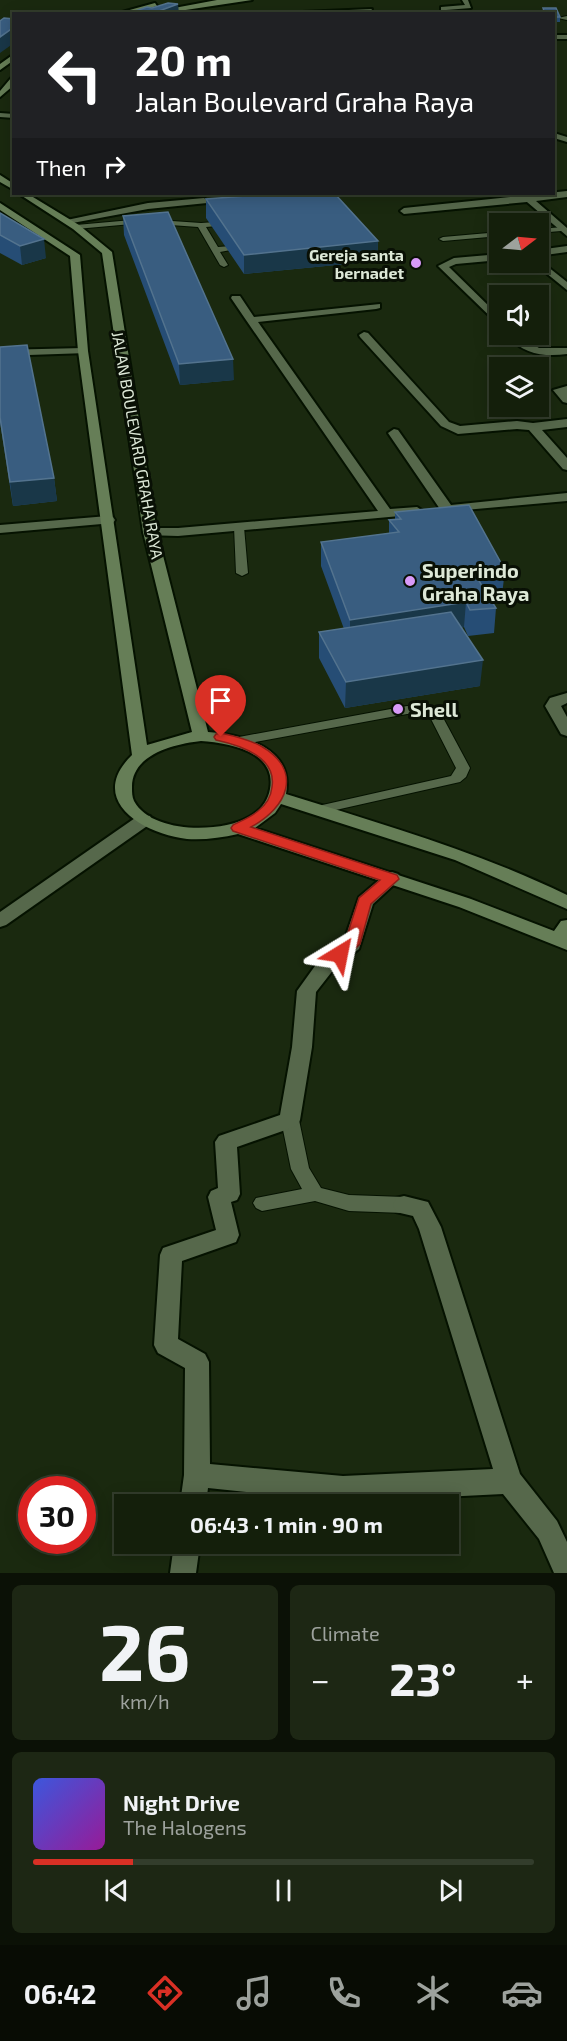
<!DOCTYPE html>
<meta charset="utf-8">
<style>
body{margin:0;font-family:"Exo 2",sans-serif;background:#1d2714;color:#f1f3f6;height:100vh;display:flex;flex-direction:column;font-size:22px;white-space:nowrap}
*{box-sizing:border-box;margin:0}
p{font-size:20px;color:#9da29d}
.icon{flex:none;width:33px;height:33px;fill:none;stroke:currentColor;stroke-width:2;stroke-linecap:round;stroke-linejoin:round}
.map{position:relative;height:1573px;overflow:hidden}
.drawer{display:flex;flex-direction:column;gap:12px;padding:12px;background:#0b1106;flex:1}
.drawer>*{flex:none}
.top-card{position:absolute;left:12px;top:12px;width:543px;height:183px;border-radius:0px;box-shadow:0 3px 15px #0003,0 0 0 2px #333d2c;background:#202124;color:#fff;overflow:hidden}
.needle{width:39px;rotate:74deg}
.tools{position:absolute;left:489px;top:213px;display:grid;gap:12px}
.tools a{display:grid;place-items:center;width:60px;height:60px;border-radius:0px;background:#141f0b;box-shadow:0 3px 15px #0003,0 0 0 2px #333d2c;font-size:30px}
.speed{position:absolute;left:18px;top:1476px;display:flex;gap:12px;font-size:30px;font-weight:700;text-align:center}
.speed>*{display:grid;place-content:center;width:78px;height:78px;border-radius:50%;background:#141f0b;box-shadow:0 3px 15px #0003,0 0 0 2px #333d2c;line-height:1}
.speed .limit{border:9px solid #d22;background:#fff;color:#111}
.pin{position:absolute;display:grid;place-items:center;width:51px;height:51px;color:#fff;margin:-62px -26px;border-radius:50% 50% 50% 0;rotate:-45deg;box-shadow:0 0 6px #0007}
.pin .icon{rotate:45deg}
.me{position:absolute;width:66px;margin:-33px;rotate:35deg;stroke-linejoin:round;filter:drop-shadow(0 0 4px #0008)}
.turn{display:flex;align-items:center;gap:21px;height:126px;padding:0 24px;font-size:27px}
.turn .icon{width:78px;height:78px;stroke-width:2.5}
.turn b{display:block;font-size:42px;line-height:51px}
.then{display:flex;align-items:center;height:57px;padding:0 24px;background:#0003;gap:12px;font-size:22px}
.big{font-size:45px;font-weight:700;line-height:1.1}
.drawer .card{flex:1;display:flex;flex-direction:column;justify-content:center;gap:9px;min-width:0;padding:0 21px;border-radius:9px;background:#1d2714}
.drawer .dial{align-items:center;gap:0}
.dial b{font-size:78px;line-height:1}
.song{display:flex;align-items:center;gap:18px}
.cover{width:72px;height:72px;border-radius:9px;background:linear-gradient(135deg,hsl(230 70% 55%),hsl(300 70% 35%))}
.played{height:6px;border-radius:3px;background:linear-gradient(90deg,#d93025 20%,#333d2c 20%)}
.keys{display:flex;justify-content:space-around;direction:ltr}
.heat{display:flex;justify-content:space-between;align-items:center;font-size:33px;direction:ltr}
.drawer .tiles{flex:1;display:grid;gap:12px;grid-template-columns:1fr 1fr}
.card:last-child{grid-column:span 2}
.trip{position:absolute;left:114px;top:1494px;width:345px;height:60px;border-radius:0px;background:#141f0b;box-shadow:0 3px 15px #0003,0 0 0 2px #333d2c;font-weight:700;line-height:60px;text-align:center}
.tab-bar{display:flex;height:96px;justify-content:space-around;align-items:center;background:#080c04;color:#9da29d}
.tab-bar .icon{width:42px;height:42px}
.tab-bar .on{color:#d93025}
.tab-bar b{font-size:27px;color:#f1f3f6}
.map>svg:first-child{display:block}
</style>
<div class="map">
<svg width="567" height="1573" viewBox="0 0 567 1573">
<rect width="100%" height="100%" fill="#1a290f"/>
<g fill="none" stroke-linecap="round" stroke-linejoin="round">
<g stroke="#051200" stroke-width="2">
<path id="service" d="M 567,16 L 567,20 L 558,18 Z
M 143,219 L 201,223 L 231,221 L 231,225 L 228,225 L 206,227 L 218,247 L 243,245 L 247,247 L 220,252 L 228,265 L 224,267 L 220,265 L 198,227 L 143,223 L 76,229 L 72,227 L 76,225 Z
M 564,227 L 564,231 L 561,231 L 538,233 L 538,229 Z
M 500,232 L 500,236 L 443,241 L 439,239 L 443,237 Z
M 239,524 L 244,527 L 248,573 L 242,576 L 236,573 L 234,527 Z
M 407,706 L 426,706 L 440,712 L 470,768 L 466,777 L 460,782 L 318,814 L 311,810 L 318,806 L 451,776 L 456,768 L 430,717 L 424,714 L 407,714 L 239,745 L 232,741 L 239,737 Z
M 290,1113 L 296,1115 L 299,1120 L 309,1168 L 321,1188 L 349,1195 L 404,1197 L 410,1200 L 413,1205 L 410,1210 L 404,1213 L 349,1211 L 315,1201 L 262,1211 L 256,1208 L 253,1203 L 256,1198 L 302,1189 L 291,1169 L 281,1120 L 284,1115 Z"/>
</g>
<g stroke="#051200" stroke-width="4">
<path id="minor" d="M 462,0 L 468,0 L 471,8 L 446,10 L 447,14 L 441,14 L 441,7 L 465,5 Z
M 372,9 L 370,12 L 299,14 L 302,12 Z
M 554,35 L 567,35 L 567,39 L 554,39 Z
M 0,113 L 14,114 L 14,118 L 0,117 Z
M 554,133 L 567,137 L 567,142 L 554,138 Z
M 567,191 L 567,197 L 536,201 L 567,228 L 567,236 L 527,202 L 404,214 L 400,211 L 404,208 Z
M 204,198 L 208,201 L 207,203 L 148,209 L 67,224 L 62,221 L 148,203 Z
M 567,246 L 567,252 L 538,256 L 538,250 Z
M 500,254 L 500,260 L 456,264 L 449,267 L 500,317 L 500,326 L 438,266 L 454,258 Z
M 538,259 L 567,282 L 567,290 L 535,264 L 534,262 L 538,262 Z
M 232,296 L 240,296 L 254,317 L 380,304 L 380,308 L 376,309 L 258,322 L 390,509 L 417,507 L 423,511 L 422,514 L 178,536 L 145,535 L 143,532 L 150,528 L 178,528 L 378,511 L 246,320 L 231,298 Z
M 364,332 L 368,333 L 449,422 L 460,426 L 517,421 L 533,423 L 567,419 L 567,427 L 542,430 L 567,458 L 567,470 L 563,469 L 529,430 L 517,429 L 458,434 L 441,426 L 360,337 L 359,335 Z
M 506,334 L 517,334 L 539,348 L 567,348 L 567,354 C 543,357 522,354 506,334 Z
M 83,348 L 87,349 L 87,353 L 0,356 L 0,350 Z
M 567,386 L 567,403 L 563,402 L 553,390 Z
M 394,429 L 398,430 L 451,505 L 567,493 L 567,501 L 442,512 L 388,433 Z
M 108,516 L 113,517 L 115,520 L 113,523 L 0,533 L 0,525 Z
M 567,693 L 567,703 L 561,706 L 567,717 L 567,736 L 561,734 L 545,706 L 550,698 Z
M 392,872 L 398,874 L 401,878 L 373,904 L 359,949 L 334,969 L 316,992 L 312,1047 L 300,1120 L 297,1126 L 237,1147 L 240,1194 L 237,1200 L 231,1202 L 239,1235 L 236,1242 L 182,1261 L 178,1339 L 205,1354 L 209,1362 L 210,1464 L 343,1476 L 493,1469 L 419,1229 L 413,1216 L 396,1212 L 393,1205 L 396,1198 L 404,1196 L 428,1202 L 441,1227 L 520,1474 L 557,1521 L 567,1542 L 567,1573 L 554,1573 L 539,1539 L 503,1494 L 343,1502 L 208,1488 L 206,1504 L 180,1504 L 184,1475 L 185,1368 L 158,1353 L 154,1345 L 160,1255 L 163,1248 L 216,1230 L 208,1197 L 211,1191 L 218,1188 L 215,1142 L 219,1136 L 280,1115 L 292,1047 L 297,991 L 320,959 L 344,941 L 359,897 L 386,874 Z
M 174,1544 L 200,1544 L 196,1573 L 170,1573 Z"/>
</g>
<g stroke="#051200" stroke-width="4">
<path id="tertiary" d="M 144,815 L 150,816 L 152,820 L 150,824 L 6,925 L 0,927 L 0,912 L 138,816 Z"/>
</g>
<g stroke="#051200" stroke-width="4">
<path id="secondary" d="M 217,0 L 252,0 L 159,14 L 142,14 Z
M 155,3 L 157,6 L 128,14 L 115,14 Z
M 14,54 L 14,60 L 0,70 L 0,64 Z
M 11,78 L 14,78 L 14,85 L 0,97 L 0,91 Z
M 0,175 L 14,184 L 14,190 L 0,182 Z
M 19,194 L 28,194 L 79,225 L 112,252 L 157,532 L 208,732 C 245,735 294,748 286,794 C 381,824 477,851 567,895 L 567,909 L 455,860 L 281,804 L 275,813 L 255,828 L 471,899 L 554,931 L 561,921 L 567,920 L 567,950 L 459,907 L 238,834 C 221,838 204,840 187,839 C 143,834 86,800 132,755 L 78,351 L 70,256 L 0,210 L 0,203 L 80,255 L 88,351 L 147,745 L 192,732 L 143,532 L 102,253 L 73,229 ZM 201,741 C 228,743 277,751 270,789 C 268,801 260,811 249,817 C 221,833 152,834 134,801 C 132,797 132,792 132,788 C 131,754 175,744 201,741 Z"/>
</g>
<use href="#service" fill="#56684b" fill-rule="evenodd"/>
<use href="#minor" fill="#56684b" fill-rule="evenodd"/>
<use href="#tertiary" fill="#56684b" fill-rule="evenodd"/>
<use href="#secondary" fill="#667e57" fill-rule="evenodd"/>
</g>
<path fill="#264d75" d="M 543,8 L 556,8 L 560,17 L 560,22 L 554,22 L 554,14 L 543,14 Z
M 206,199 L 378,241 L 377,261 L 244,274 L 206,218 Z
M 0,213 L 46,258 L 22,265 L 0,253 Z
M 123,216 L 234,380 L 180,385 L 124,235 Z
M 0,347 L 54,478 L 57,501 L 13,506 L 0,422 Z
M 395,512 L 505,570 L 502,595 L 489,596 L 496,608 L 494,633 L 468,636 L 464,627 L 461,628 L 480,686 L 345,708 L 319,658 L 319,632 L 344,629 L 321,566 L 321,542 L 389,534 L 389,520 L 395,520 Z"/>
<path fill="#193748" d="M 178,4 L 179,14 L 151,14 Z
M 14,27 L 14,43 L 0,53 L 0,37 Z
M 44,239 L 46,258 L 22,265 L 20,246 Z
M 378,241 L 377,261 L 244,274 L 244,255 Z
M 233,359 L 234,380 L 180,385 L 179,364 Z
M 54,478 L 57,501 L 13,506 L 10,482 Z
M 466,602 L 464,627 L 350,645 L 350,620 Z
M 483,660 L 480,686 L 345,708 L 346,682 Z"/>
<path fill="#395d80" stroke="#53738e" stroke-width="1.5" d="M 168,3 L 178,4 L 151,14 L 127,14 L 147,7 L 152,8 Z
M 543,8 L 556,8 L 560,17 L 554,17 L 554,14 L 545,14 Z
M 4,18 L 14,19 L 14,27 L 0,37 L 0,21 Z
M 271,194 L 335,194 L 378,241 L 244,255 L 206,199 Z
M 168,212 L 233,359 L 179,364 L 123,216 Z
M 0,213 L 44,239 L 20,246 L 0,235 Z
M 27,345 L 54,478 L 10,482 L 0,417 L 0,347 Z
M 469,505 L 505,570 L 474,573 L 496,608 L 470,610 L 466,602 L 350,620 L 321,542 L 399,532 L 389,520 L 401,519 L 395,512 Z
M 451,612 L 483,660 L 346,682 L 319,632 Z"/>
<path fill="#d93025" stroke="#8d1f18" stroke-width="1.5" d="M 221,733 C 234,736 248,739 261,746 C 304,771 287,808 251,827 L 397,875 L 399,879 L 371,904 L 360,944 L 345,958 L 334,958 L 332,954 L 345,942 L 359,898 L 380,880 L 233,831 L 231,828 L 233,825 C 241,821 251,817 258,811 C 266,805 271,797 272,787 C 277,756 239,745 216,740 L 214,737 L 216,734 Z"/>
<g fill="#d89af8" stroke="#091005" stroke-width="2">
<circle cx="416" cy="263" r="6"/>
<circle cx="410" cy="581" r="6"/>
<circle cx="398" cy="709" r="6"/>
</g>
<g text-anchor="middle" dominant-baseline="central" stroke-width="6" stroke-linejoin="round" paint-order="stroke">
<g font-size="16" font-weight="bold" fill="#dde8d7" stroke="#091005" text-anchor="end">
<text x="404" y="254">Gereja santa<tspan x="404" dy="18">bernadet</tspan></text>
</g>
<g font-size="16" fill="#dde8d7" stroke="#091005">
<text transform="translate(138 445) rotate(80)">JALAN BOULEVARD GRAHA RAYA</text>
</g>
<g font-size="20" font-weight="bold" fill="#dde8d7" stroke="#091005" text-anchor="start">
<text x="422" y="570">Superindo<tspan x="422" dy="23">Graha Raya</tspan></text>
<text x="410" y="709">Shell</text>
</g>
</g>
</svg>
<div class="tools">
<a><svg class="needle" viewBox="-14 -14 28 28"><path d="M0-13l5 13h-10z" fill="#e53935"/><path d="M0 13l5-13h-10z" fill="#9da29d"/></svg></a>
<a><svg class="icon" aria-label="sound" viewBox="0 0 24 24"><path d="M4 9h4l5-4v14l-5-4H4zM17 9q2 3 0 6"/></svg></a>
<a><svg class="icon" aria-label="layers" viewBox="0 0 24 24"><path d="M12 4l9 5-9 5-9-5zM3 14l9 5 9-5"/></svg></a>
</div>
<div class="speed"><div class="limit">30</div></div>
<div class="pin" style="left:221px;top:737px;background:#d93025"><svg class="icon" aria-label="arrive" viewBox="0 0 24 24"><path d="M6 21V4h12l-3 4 3 4H6"/></svg></div>
<svg class="me" style="left:340px;top:954px" viewBox="-20 -20 40 40"><path d="M0-17L14 15 0 8-14 15z" fill="#d93025" stroke="#fff" stroke-width="4"/></svg>
<div class="trip">06:43 · 1 min · 90 m</div>
<div class="top-card">
<div class="turn"><svg class="icon" aria-label="left" viewBox="0 0 24 24"><path d="M17 20v-9H6M10 6l-5 5 5 5"/></svg><div><b>20 m</b>Jalan Boulevard Graha Raya</div></div>
<div class="then">Then<svg class="icon" aria-label="right" viewBox="0 0 24 24"><path d="M7 20v-9h11M14 6l5 5-5 5"/></svg></div>
</div>
</div>
<section class="drawer">
<div class="tiles">
<div class="card dial"><b>26</b><p>km/h</p></div>
<div class="card"><p>Climate</p>
<div class="heat"><a>−</a><b class="big">23°</b><a>+</a></div>
</div>
<div class="card">
<div class="song"><i class="cover"></i><div><b>Night Drive</b><p>The Halogens</p></div></div>
<div class="played"></div>
<div class="keys"><svg class="icon" aria-label="previous" viewBox="0 0 24 24"><path d="M18 5L8 12l10 7zM5 5v14"/></svg><svg class="icon" aria-label="pause" viewBox="0 0 24 24"><path d="M8 5v14M16 5v14"/></svg><svg class="icon" aria-label="next" viewBox="0 0 24 24"><path d="M6 5l10 7-10 7zM19 5v14"/></svg></div>
</div>
</div>
</section>
<nav class="tab-bar">
<b>06:42</b>
<svg class="icon on" aria-label="directions" viewBox="0 0 24 24"><path d="M12 3l9 9-9 9-9-9zM9 14v-3h6M13 9l2 2-2 2"/></svg>
<svg class="icon" aria-label="music" viewBox="0 0 24 24"><path d="M9 18V5l10-2v13"/><circle cx="6" cy="18" r="3"/><circle cx="16" cy="16" r="3"/></svg>
<svg class="icon" aria-label="phone" viewBox="0 0 24 24"><path d="M5 4h4l2 5-3 2q2 4 5 5l2-3 5 2v4C11 20 4 13 5 4z"/></svg>
<svg class="icon" aria-label="climate" viewBox="0 0 24 24"><path d="M12 3v18M4 7l16 10M4 17L20 7"/></svg>
<svg class="icon" aria-label="car" viewBox="0 0 24 24"><path d="M5 17H2v-5l4-1 3-4h7l3 4 3 1v5h-3M9 17h6M6 11h13"/><circle cx="7" cy="17" r="2"/><circle cx="17" cy="17" r="2"/></svg>
</nav>
